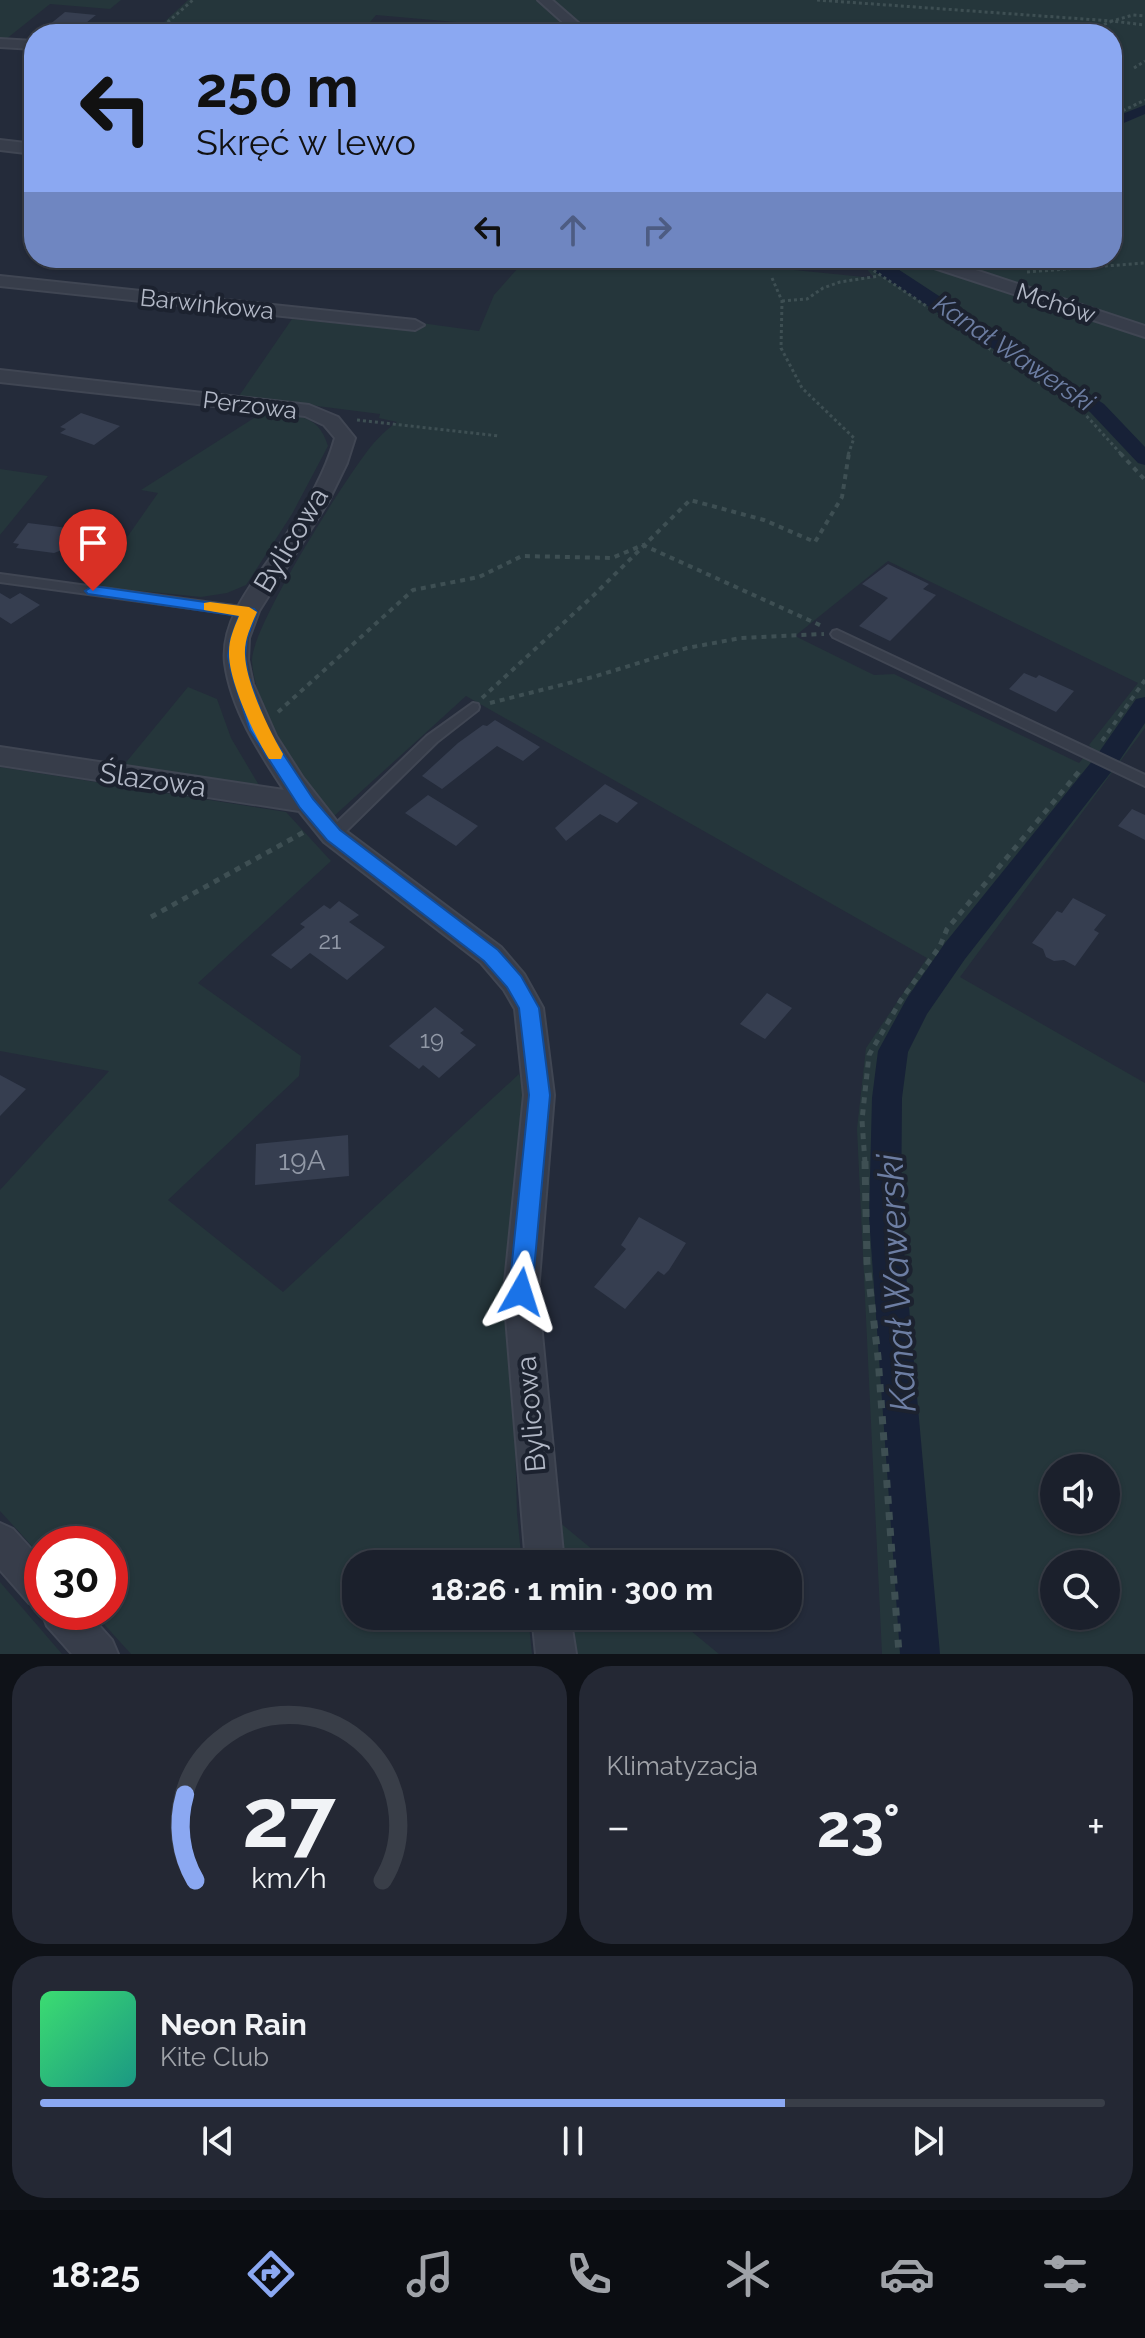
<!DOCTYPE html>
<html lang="pl">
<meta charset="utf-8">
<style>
body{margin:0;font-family:Raleway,sans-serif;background:#242834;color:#f1f3f6;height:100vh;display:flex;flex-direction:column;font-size:30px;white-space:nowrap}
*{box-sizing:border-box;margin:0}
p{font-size:26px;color:#a0a3a9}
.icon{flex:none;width:44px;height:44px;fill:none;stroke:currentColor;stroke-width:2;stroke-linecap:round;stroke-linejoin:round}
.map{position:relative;height:1654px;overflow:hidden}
.drawer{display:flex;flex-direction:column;gap:12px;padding:12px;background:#0f1218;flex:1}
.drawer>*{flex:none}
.top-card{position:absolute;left:24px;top:24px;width:1098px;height:244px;border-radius:32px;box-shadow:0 2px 6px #0004,0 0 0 2px #393e48;background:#8ba8f2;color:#111;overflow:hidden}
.controls{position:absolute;left:1040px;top:1454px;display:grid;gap:16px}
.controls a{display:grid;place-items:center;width:80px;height:80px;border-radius:50%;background:#1b202c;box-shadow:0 2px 6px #0004,0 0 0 2px #393e48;font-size:40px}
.speed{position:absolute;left:24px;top:1526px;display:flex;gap:16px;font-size:40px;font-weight:700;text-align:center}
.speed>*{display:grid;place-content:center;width:104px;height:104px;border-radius:50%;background:#1b202c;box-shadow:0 2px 6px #0004,0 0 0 2px #393e48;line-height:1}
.speed .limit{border:12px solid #d22;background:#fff;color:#111}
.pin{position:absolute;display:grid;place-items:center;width:68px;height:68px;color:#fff;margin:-82px -34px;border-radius:50% 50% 50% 0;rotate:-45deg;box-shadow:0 0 8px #0007}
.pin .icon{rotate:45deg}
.me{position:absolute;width:88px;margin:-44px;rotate:6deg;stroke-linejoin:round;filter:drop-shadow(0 0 6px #0008)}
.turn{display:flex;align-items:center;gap:28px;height:168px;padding:0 40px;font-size:36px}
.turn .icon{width:104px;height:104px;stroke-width:2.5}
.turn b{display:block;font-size:56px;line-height:68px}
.lanes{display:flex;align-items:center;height:76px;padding:0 40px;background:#0003;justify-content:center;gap:40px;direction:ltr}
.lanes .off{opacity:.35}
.big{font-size:60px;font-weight:700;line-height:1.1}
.drawer .tile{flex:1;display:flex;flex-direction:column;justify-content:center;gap:12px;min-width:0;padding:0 28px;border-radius:32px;background:#242834}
.drawer .dial{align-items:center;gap:0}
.dial svg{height:208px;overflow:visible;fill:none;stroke:#393e48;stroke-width:7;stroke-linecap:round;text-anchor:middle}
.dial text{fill:#f1f3f6;stroke:none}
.song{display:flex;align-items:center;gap:24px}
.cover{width:96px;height:96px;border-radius:12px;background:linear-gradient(135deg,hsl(140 70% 55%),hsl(170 70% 35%))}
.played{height:8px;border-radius:4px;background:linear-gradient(90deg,#8ba8f2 70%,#393e48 70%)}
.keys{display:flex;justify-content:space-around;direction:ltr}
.heat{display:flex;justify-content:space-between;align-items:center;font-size:44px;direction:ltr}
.drawer .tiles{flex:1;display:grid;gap:12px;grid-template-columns:1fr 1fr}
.tile:last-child{grid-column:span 2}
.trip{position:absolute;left:342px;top:1550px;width:460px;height:80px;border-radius:32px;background:#1b202c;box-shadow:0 2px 6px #0004,0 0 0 2px #393e48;font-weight:700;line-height:80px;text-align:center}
.menu{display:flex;height:128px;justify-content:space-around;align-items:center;background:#0b0d12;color:#a0a3a9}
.menu .icon{width:56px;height:56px}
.menu .active{color:#8ba8f2}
.menu b{font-size:36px;color:#f1f3f6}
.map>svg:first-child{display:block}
</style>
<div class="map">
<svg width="1145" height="1654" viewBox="0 0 1145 1654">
<rect width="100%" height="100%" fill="#242b3a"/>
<path fill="#25363b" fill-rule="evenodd" d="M 0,0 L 121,0 L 110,9 L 50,4 L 5,40 L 0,40 Z
M 188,0 L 537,0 L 576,34 L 497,34 L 501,26 L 376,15 L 360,34 L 151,34 Z
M 553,0 L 1145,0 L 1145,328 L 933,258 L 1112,258 L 1112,34 L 594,34 Z
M 527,258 L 780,258 L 784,269 L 874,278 L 858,258 L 911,258 L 1145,337 L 1145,728 L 960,977 L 1145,1083 L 1145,1654 L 882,1654 L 857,1129 L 866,1048 L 927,958 L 466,696 L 333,817 C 301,778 255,712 252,661 C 251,628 340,488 363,457 C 372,444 384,431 397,422 L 379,418 L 380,414 L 239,396 L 292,319 L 415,331 L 421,323 L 479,331 L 494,295 ZM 888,561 L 1138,683 L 1089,745 L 1092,748 L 1079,763 L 894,674 L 874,675 L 795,636 ZM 1054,1468 L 1106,1468 L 1106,1520 L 1054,1520 ZM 1054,1564 L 1106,1564 L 1106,1616 L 1054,1616 Z
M 262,413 C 293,416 318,411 328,446 L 292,514 L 246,585 L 227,593 L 201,597 L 93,586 L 158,493 L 141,490 Z
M 0,469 L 48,476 L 0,535 Z
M 188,687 L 217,699 L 231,738 L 263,792 L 123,766 Z
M 0,767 L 286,812 L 331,861 L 198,983 L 301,1056 L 299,1076 L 168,1200 L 283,1292 L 519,1074 L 524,1090 L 510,1250 L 517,1514 L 522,1564 L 356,1564 L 356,1616 L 528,1616 L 532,1654 L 131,1654 L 93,1612 L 110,1612 L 110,1544 L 42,1544 L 42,1557 L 0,1511 L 0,1190 L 109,1071 L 0,1051 Z
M 558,1521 L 610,1564 L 564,1564 Z
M 0,1582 L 62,1654 L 0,1654 Z
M 571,1616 L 673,1616 L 719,1654 L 577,1654 Z"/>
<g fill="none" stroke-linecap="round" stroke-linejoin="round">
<path fill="#172137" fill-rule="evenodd" d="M 1145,105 L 1145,114 L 1112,128 L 1112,118 Z
M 865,258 L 881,258 L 1104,404 L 1145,447 L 1145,465 L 1138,463 L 1090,412 L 869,268 Z
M 1145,697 L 1145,723 L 1115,767 L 965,959 L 927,1014 L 908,1052 L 902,1098 L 901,1217 L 940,1654 L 900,1654 L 869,1217 L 872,1098 L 878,1051 L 907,998 L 945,943 L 1097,755 L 1136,699 Z"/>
</g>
<path fill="#363e50" d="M 65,12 L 96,15 L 72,34 L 38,34 Z
M 81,413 L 120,426 L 94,445 L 60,433 L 66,429 L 60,427 Z
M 28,523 L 76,529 L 62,550 L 54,553 L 16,548 L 19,544 L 13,543 Z
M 888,564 L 929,584 L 923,589 L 936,595 L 890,641 L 859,626 L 888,598 L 862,584 Z
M 0,593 L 10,599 L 20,593 L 40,605 L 11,624 L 0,617 Z
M 1024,673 L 1036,678 L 1039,675 L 1074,691 L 1056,712 L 1009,689 Z
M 495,720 L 540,747 L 523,761 L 497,746 L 442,789 L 422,776 L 458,743 L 483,725 L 487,726 Z
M 605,784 L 638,803 L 617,823 L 600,814 L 566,841 L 555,828 Z
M 428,795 L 478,826 L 456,846 L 405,813 Z
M 1132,809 L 1145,815 L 1145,840 L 1118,826 Z
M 1073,898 L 1106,915 L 1094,930 L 1099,933 L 1075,966 L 1064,960 L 1054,961 L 1046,957 L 1043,949 L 1032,943 L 1057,911 L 1062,913 Z
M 339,901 L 359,915 L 349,922 L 385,947 L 347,980 L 310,953 L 291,969 L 271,955 L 305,927 L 300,924 L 324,905 L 330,909 Z
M 767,993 L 792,1008 L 765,1039 L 740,1024 Z
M 435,1007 L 464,1030 L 460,1033 L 476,1045 L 439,1078 L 423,1065 L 419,1069 L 389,1046 Z
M 0,1075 L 26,1089 L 0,1116 Z
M 348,1135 L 349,1176 L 255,1185 L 256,1144 Z
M 639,1217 L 686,1243 L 669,1270 L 664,1275 L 658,1271 L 625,1309 L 594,1287 L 626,1249 L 621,1245 Z"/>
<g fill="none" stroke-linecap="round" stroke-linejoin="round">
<g stroke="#404653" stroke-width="4">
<path id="lane" d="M 0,574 L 249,608 L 255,612 L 249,616 L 0,582 Z
M 837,630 L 1145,775 L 1145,786 L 833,637 L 831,634 L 833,631 Z
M 473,703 L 478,704 L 479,707 L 478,710 L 437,742 L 338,839 L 328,839 L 326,835 L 328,831 L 427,736 Z"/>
</g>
<g stroke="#404653" stroke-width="4">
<path id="street" d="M 538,0 L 552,0 L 591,34 L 576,34 Z
M 0,39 L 34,41 L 34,49 L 0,47 Z
M 0,140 L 34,144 L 34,154 L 0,150 Z
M 914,258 L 939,258 L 1145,326 L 1145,337 L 916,262 Z
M 0,276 L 415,320 L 424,325 L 415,330 L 0,286 Z
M 0,370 L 309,405 L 338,417 L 355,438 L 347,463 L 328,502 L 259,611 L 249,638 L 248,660 L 253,684 L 276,736 L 303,778 L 342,828 L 501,947 L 524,974 L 543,1008 L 554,1095 L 538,1292 L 564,1564 L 526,1564 L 504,1292 L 524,1095 L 515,1009 L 504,990 L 481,963 L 324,842 L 299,811 L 0,765 L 0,747 L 284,790 C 259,752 231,709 225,663 C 220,615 261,574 285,537 C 306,506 325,474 335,438 L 324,425 L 305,416 L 0,382 Z
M 0,1523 L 13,1529 L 42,1561 L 42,1609 L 29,1603 L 0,1570 Z
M 42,1612 L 87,1612 L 112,1640 L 118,1654 L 72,1654 L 47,1626 Z
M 532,1616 L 570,1616 L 576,1654 L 536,1654 Z"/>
</g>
<path stroke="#3e4f53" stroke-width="3" stroke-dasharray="3 3" stroke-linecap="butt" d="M 817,0 L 1112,21 L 1133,15 L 1145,16
M 154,34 L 193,0
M 1082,34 L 1112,21 L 1145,25
M 1134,68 L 1145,61
M 1112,116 L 1145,100
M 861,258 L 867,266 L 1083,412 L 1122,455
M 1027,272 L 1145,263
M 772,278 L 782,301 L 781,348 L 802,388 L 854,438 L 848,455
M 782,301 L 807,299 L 823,288 L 840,282 L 879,276
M 357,420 L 499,436"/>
<path stroke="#3e4f53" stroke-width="4" stroke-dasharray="5 5" stroke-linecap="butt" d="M 1120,453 L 1145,480
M 482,698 L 595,594 L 690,500 L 764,520 L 815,542 L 842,497 L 849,453
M 490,703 L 593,677 L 687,648 L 741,638 L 824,634
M 278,712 L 413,590 L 479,577 L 522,556 L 612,558 L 643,545 L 822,626
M 1102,741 L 1145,680"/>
<path stroke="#3e4f53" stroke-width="5" stroke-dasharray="6 6" stroke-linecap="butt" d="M 151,917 L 304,832
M 865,1163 L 862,1120 L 869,1055 L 901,1000 L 940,946 L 947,929 L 1082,768"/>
<path stroke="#3e4f53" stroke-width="7" stroke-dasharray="8 8" stroke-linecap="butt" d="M 865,1161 L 867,1263 L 878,1357 L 899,1654"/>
<use href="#lane" fill="#373d4a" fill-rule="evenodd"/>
<use href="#street" fill="#373d4a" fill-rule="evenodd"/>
</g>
<path fill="#1a73e8" stroke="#114b97" stroke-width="2" d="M 93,586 L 254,609 L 257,612 L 247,638 L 245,656 L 248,675 L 267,729 L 313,799 L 340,830 L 498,950 L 521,976 L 539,1008 L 550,1095 L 532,1292 L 529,1299 L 521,1303 L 512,1299 L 509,1292 L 529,1095 L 519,1008 L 507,987 L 484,961 L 327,840 L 300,808 L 250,730 L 232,675 L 228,656 L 231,638 L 239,616 L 88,594 L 85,591 Z"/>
<path fill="#f59e0b" d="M 210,602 L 249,607 L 257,612 C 251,626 244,640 245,655 C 246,683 269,730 283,754 L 281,759 L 269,759 C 254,735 228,680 229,652 C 229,639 234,628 239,616 L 204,610 L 204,603 Z"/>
<g text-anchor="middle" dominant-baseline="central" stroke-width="8" stroke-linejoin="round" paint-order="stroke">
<g font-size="24" fill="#b2b8c6" stroke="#1c222f">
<text transform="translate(1056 303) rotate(18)">Mchów</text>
<text transform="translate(207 304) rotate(6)">Barwinkowa</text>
<text transform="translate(250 405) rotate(7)">Perzowa</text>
</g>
<g font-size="24" fill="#9198a6">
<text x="330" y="940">21</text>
<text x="432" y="1039">19</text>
</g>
<g font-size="26" font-style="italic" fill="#6d7ea3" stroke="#1c222f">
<text transform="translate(1014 353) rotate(34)">Kanał Wawerski</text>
</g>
<g font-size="28" fill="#b2b8c6" stroke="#1c222f">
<text transform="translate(291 540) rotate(-59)">Bylicowa</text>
<text transform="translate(153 780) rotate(8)">Ślazowa</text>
<text transform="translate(531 1414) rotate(-95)">Bylicowa</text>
</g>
<g font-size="28" fill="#9198a6">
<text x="302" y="1160">19A</text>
</g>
<g font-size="36" font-style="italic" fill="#6d7ea3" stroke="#1c222f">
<text transform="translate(896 1283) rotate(-93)">Kanał Wawerski</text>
</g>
</g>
</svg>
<div class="controls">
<a><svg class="icon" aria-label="sound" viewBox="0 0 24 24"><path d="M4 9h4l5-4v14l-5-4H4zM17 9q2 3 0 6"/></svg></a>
<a><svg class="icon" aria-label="search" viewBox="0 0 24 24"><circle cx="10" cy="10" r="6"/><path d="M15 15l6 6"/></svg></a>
</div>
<div class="speed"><div class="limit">30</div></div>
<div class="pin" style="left:93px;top:591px;background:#d93025"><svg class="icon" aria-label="arrive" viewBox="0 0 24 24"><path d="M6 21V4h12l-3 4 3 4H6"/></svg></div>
<svg class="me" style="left:521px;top:1292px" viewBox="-20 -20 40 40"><path d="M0-17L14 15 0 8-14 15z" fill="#1a73e8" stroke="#fff" stroke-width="4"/></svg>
<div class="trip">18:26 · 1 min · 300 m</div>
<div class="top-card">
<div class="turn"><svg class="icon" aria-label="left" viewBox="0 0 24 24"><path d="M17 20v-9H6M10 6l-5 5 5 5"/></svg><div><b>250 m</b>Skręć w lewo</div></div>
<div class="lanes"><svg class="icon" aria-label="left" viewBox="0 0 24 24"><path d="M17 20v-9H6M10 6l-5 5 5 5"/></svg><svg class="icon off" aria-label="ahead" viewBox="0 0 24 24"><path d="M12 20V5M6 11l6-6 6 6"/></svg><svg class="icon off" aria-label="right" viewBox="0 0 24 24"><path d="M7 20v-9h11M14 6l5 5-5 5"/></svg></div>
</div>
</div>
<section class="drawer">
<div class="tiles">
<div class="tile dial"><svg viewBox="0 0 100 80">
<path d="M14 69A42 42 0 1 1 86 69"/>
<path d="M14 69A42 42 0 0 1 10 36" stroke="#8ba8f2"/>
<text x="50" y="56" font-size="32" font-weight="700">27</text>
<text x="50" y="72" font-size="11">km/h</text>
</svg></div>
<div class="tile"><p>Klimatyzacja</p>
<div class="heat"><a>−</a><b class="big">23°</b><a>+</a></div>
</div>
<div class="tile">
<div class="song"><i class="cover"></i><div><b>Neon Rain</b><p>Kite Club</p></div></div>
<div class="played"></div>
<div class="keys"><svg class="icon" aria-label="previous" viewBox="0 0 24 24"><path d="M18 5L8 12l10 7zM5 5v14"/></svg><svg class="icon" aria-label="pause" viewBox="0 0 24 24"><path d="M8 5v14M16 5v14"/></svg><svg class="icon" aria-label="next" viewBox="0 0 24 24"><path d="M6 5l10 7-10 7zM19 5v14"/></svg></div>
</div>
</div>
</section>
<nav class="menu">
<b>18:25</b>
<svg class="icon active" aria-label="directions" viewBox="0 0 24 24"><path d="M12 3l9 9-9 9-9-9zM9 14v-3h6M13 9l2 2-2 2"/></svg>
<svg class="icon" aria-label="music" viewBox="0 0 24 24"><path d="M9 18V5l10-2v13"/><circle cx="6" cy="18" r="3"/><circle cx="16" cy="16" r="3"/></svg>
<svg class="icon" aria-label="phone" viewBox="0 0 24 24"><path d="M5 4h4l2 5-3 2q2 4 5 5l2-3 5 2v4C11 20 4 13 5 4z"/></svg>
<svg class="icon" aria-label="climate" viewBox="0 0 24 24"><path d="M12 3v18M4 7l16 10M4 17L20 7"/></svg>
<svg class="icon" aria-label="car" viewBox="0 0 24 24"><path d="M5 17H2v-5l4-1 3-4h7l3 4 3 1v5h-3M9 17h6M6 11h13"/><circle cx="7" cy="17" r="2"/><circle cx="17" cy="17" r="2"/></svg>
<svg class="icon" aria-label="filters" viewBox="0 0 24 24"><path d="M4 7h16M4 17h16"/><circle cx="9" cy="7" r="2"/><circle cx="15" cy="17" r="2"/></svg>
</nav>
